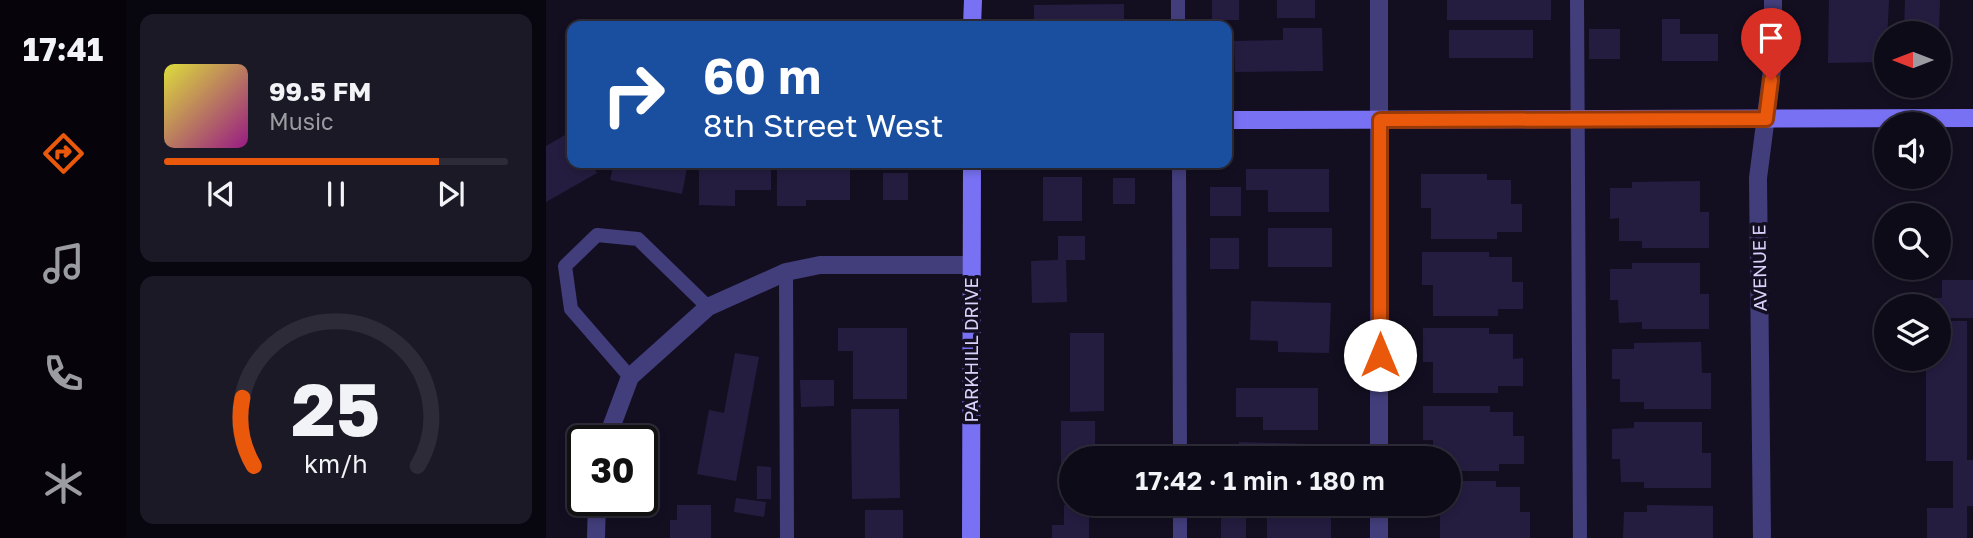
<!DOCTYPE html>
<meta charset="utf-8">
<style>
body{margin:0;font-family:"Golos Text",sans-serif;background:#1c1926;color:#f1f3f6;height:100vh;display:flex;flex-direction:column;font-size:26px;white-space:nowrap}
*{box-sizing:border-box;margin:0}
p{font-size:23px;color:#9b9ba2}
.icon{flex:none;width:38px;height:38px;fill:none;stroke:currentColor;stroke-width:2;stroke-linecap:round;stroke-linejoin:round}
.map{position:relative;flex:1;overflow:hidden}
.side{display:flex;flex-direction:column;gap:14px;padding:14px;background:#08060e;width:420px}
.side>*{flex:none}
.top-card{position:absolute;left:21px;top:21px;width:665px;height:147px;border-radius:14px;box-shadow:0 4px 10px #0003,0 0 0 2px #2e2b38;background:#1a4fa0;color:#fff;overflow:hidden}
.needle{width:46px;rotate:270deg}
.buttons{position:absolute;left:1328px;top:21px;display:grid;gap:14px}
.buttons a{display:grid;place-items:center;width:77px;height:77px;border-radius:50%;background:#0e0b19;box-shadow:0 4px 10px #0003,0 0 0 2px #2e2b38;font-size:35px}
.speed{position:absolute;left:21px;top:425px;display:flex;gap:14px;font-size:35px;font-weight:700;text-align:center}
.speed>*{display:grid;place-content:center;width:91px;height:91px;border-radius:50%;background:#0e0b19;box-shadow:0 4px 10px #0003,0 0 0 2px #2e2b38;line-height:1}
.speed .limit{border:4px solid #111;border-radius:10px;background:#fff;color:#111}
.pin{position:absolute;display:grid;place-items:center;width:60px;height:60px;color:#fff;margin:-72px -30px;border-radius:50% 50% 50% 0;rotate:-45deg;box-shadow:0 0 7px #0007}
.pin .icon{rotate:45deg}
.me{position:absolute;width:77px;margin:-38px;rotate:0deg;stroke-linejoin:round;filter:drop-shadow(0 0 5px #0008)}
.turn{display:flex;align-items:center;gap:24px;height:147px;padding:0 21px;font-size:32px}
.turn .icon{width:91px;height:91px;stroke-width:2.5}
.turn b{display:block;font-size:49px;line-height:60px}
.side .tile{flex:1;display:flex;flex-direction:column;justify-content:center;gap:10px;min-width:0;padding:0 24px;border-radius:14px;background:#1c1926}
.side .dial{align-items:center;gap:0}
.dial svg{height:182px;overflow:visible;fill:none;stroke:#2e2b38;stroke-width:7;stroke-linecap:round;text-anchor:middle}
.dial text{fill:#f1f3f6;stroke:none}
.song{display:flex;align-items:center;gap:21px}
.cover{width:84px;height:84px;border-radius:10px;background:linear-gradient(135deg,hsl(60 70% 55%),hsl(310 70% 35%))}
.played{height:7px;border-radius:4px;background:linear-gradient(90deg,#ea580c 80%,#2e2b38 80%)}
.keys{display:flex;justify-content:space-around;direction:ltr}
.trip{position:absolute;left:513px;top:446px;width:402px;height:70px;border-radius:35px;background:#0e0b19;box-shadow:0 4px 10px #0003,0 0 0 2px #2e2b38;font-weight:600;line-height:70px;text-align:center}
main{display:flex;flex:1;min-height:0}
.dock{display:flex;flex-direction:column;width:126px;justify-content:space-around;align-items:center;background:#06040a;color:#9b9ba2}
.dock .icon{width:49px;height:49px}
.dock .active{color:#ea580c}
.dock b{font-size:32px;color:#f1f3f6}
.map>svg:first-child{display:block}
</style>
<main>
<nav class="dock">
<b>17:41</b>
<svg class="icon active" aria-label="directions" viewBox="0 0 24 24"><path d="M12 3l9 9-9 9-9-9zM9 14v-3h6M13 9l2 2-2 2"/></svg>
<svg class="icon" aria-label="music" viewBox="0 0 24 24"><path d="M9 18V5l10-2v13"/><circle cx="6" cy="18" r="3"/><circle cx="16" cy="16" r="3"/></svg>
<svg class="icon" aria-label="phone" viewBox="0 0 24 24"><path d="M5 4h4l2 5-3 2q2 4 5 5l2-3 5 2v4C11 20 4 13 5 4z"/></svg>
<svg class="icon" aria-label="climate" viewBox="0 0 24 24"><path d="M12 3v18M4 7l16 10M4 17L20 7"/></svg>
</nav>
<section class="side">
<div class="tile">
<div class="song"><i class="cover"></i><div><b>99.5 FM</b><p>Music</p></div></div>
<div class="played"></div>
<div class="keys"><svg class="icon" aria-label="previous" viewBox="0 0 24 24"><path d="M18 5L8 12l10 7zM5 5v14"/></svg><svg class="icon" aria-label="pause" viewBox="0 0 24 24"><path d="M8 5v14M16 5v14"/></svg><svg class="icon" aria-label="next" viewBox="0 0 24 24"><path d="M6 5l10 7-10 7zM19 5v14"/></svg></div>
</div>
<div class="tile dial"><svg viewBox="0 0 100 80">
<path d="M14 69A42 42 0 1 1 86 69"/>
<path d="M14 69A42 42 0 0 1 9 39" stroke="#ea580c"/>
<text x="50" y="56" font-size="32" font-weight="700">25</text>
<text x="50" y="72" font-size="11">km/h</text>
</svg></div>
</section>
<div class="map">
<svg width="1427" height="538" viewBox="0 0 1427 538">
<rect width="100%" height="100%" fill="#130f21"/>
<path fill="#251d40" d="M 666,0 L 693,0 L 693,20 L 666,20 Z
M 731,0 L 769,0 L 769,18 L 731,18 Z
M 901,0 L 1005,0 L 1005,20 L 901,20 Z
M 1283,0 L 1343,0 L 1340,62 L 1282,63 Z
M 1359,0 L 1394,0 L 1393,33 L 1358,33 Z
M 578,4 L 578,21 L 598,21 L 598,26 L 488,26 L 488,5 Z
M 1116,19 L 1134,19 L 1134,34 L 1172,34 L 1172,61 L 1116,61 Z
M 737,28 L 776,28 L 777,71 L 689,72 L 688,41 L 737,40 Z
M 1043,29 L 1074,29 L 1074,59 L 1043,59 Z
M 903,30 L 987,30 L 987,58 L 903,58 Z
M 26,131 L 26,163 L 45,163 L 51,173 L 0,202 L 0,146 Z
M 68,163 L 142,163 L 136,194 L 64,180 Z
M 153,163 L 225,163 L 225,190 L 189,190 L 189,206 L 153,205 Z
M 231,163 L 304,163 L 304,200 L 260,200 L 260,206 L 231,206 Z
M 700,169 L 783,169 L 783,212 L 722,212 L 722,190 L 700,190 Z
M 337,173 L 362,173 L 362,200 L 337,200 Z
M 875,174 L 941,174 L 941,180 L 965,180 L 965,204 L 976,204 L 976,232 L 951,232 L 951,239 L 885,239 L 885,208 L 875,208 Z
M 497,177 L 536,177 L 536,221 L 497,221 Z
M 567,178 L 589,178 L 589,204 L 567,204 Z
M 1154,181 L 1154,212 L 1163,212 L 1163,248 L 1096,248 L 1096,241 L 1073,241 L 1073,218 L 1064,219 L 1064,188 L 1086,188 L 1086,182 Z
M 664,187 L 695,187 L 695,216 L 664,216 Z
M 722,228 L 786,228 L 786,267 L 722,267 Z
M 512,236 L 539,236 L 539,260 L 520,260 L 521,302 L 486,303 L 485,261 L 512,260 Z
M 664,238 L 693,238 L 693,269 L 664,269 Z
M 876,252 L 943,252 L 943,257 L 966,257 L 966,282 L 977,282 L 977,309 L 952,309 L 952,316 L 887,316 L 887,285 L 876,285 Z
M 1086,263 L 1154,263 L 1154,294 L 1163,294 L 1163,329 L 1096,329 L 1096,322 L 1073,323 L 1072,300 L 1064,300 L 1064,269 L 1086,269 Z
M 1396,280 L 1427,280 L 1427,318 L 1393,318 L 1393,306 L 1386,306 L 1386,298 L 1396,298 Z
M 705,301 L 785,303 L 783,353 L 732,352 L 732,341 L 704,340 Z
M 1393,321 L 1421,321 L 1421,460 L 1427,460 L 1427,506 L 1421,506 L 1421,538 L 1381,538 L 1381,508 L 1407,508 L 1407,461 L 1380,461 L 1380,359 L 1393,359 Z
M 292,328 L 361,328 L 361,399 L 307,399 L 307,351 L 292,351 Z
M 877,328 L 943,328 L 943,334 L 967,334 L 967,359 L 977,358 L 977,386 L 952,386 L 952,393 L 887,393 L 887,362 L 877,362 Z
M 524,333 L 558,333 L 558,411 L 524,412 Z
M 1155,342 L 1156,373 L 1165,373 L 1165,409 L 1098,409 L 1098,402 L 1074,402 L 1074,379 L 1066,379 L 1066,349 L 1088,349 L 1088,343 Z
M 189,353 L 213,357 L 190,481 L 151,474 L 163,410 L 178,413 Z
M 254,380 L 288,380 L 288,406 L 255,407 Z
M 690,388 L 772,388 L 772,430 L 717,430 L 717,417 L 690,417 Z
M 877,406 L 944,406 L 944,412 L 967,412 L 967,436 L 978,436 L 978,464 L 953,464 L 953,471 L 903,471 L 903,458 L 887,458 L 887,440 L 877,440 Z
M 305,409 L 353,409 L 354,498 L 306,499 Z
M 515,421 L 549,421 L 549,445 L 564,445 L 564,458 L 525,458 L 525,471 L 515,471 Z
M 1088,422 L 1156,422 L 1156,453 L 1165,453 L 1165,488 L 1098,488 L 1098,482 L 1075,482 L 1074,459 L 1066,459 L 1066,429 L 1088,428 Z
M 693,442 L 764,444 L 763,458 L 693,458 Z
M 211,466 L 225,467 L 225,499 L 211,499 Z
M 903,481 L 950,481 L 950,487 L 974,487 L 974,512 L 984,512 L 984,538 L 894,538 L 894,515 L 884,515 L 884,504 L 903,504 Z
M 190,498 L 220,502 L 218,517 L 188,512 Z
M 131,505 L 165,505 L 165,538 L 124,538 L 124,520 L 131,520 Z
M 518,505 L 543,505 L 543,538 L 506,538 L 506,525 L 518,525 Z
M 1101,505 L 1167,506 L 1167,538 L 1077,538 L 1078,512 L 1101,512 Z
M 721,507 L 785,507 L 785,538 L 721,538 Z
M 319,510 L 357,510 L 357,538 L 319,538 Z
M 675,518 L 700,518 L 700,538 L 675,538 Z"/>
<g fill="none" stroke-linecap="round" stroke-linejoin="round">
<path stroke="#423e7c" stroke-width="14" d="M 632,0 L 632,26
M 1031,0 L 1034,538
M 633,163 L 634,458
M 240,272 L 241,538
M 84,377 L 25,309 L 19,266 L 51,235 L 92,239 L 162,307
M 634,504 L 634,538"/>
<path stroke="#423e7c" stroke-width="18" d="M 833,0 L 833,458
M 60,441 L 84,377 L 162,307 L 240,272 L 274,265 L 425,265
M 50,538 L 51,500
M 833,538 L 833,504
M 1216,538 L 1212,178 L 1227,62 L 1227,0"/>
<path stroke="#7971f4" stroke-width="18" d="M 426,26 L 427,0
M 681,120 L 1427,118
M 425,538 L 426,163"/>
</g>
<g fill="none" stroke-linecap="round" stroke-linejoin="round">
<g stroke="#983908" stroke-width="18">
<path id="route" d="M 834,355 L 834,120 L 1220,119 L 1225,80"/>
</g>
<use href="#route" stroke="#ea580c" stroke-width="12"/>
</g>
<g text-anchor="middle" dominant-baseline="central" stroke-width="7" stroke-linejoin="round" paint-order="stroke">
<g font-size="18" fill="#d9d2fb" stroke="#130f21">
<text transform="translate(1213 268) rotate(-91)">AVENUE E</text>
<text transform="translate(425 350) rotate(-90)">PARKHILL DRIVE</text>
</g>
</g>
</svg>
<div class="buttons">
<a><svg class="needle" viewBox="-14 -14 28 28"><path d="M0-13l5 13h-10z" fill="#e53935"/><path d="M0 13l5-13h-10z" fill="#9b9ba2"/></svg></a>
<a><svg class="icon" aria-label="sound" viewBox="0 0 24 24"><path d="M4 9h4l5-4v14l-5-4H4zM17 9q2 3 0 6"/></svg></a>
<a><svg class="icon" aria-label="search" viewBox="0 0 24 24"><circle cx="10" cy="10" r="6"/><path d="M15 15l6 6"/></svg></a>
<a><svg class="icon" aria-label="layers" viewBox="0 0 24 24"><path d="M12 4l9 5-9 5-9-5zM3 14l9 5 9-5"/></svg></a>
</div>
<div class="speed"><div class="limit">30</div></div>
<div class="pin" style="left:1225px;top:80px;background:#d93025"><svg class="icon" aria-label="arrive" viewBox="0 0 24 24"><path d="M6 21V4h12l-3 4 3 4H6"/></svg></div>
<svg class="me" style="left:834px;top:355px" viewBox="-20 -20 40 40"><circle r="19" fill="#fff"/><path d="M0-13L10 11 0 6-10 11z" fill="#ea580c"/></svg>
<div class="trip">17:42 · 1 min · 180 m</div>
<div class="top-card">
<div class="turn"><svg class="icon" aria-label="right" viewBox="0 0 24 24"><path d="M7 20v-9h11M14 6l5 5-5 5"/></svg><div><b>60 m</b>8th Street West</div></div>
</div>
</div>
</main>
